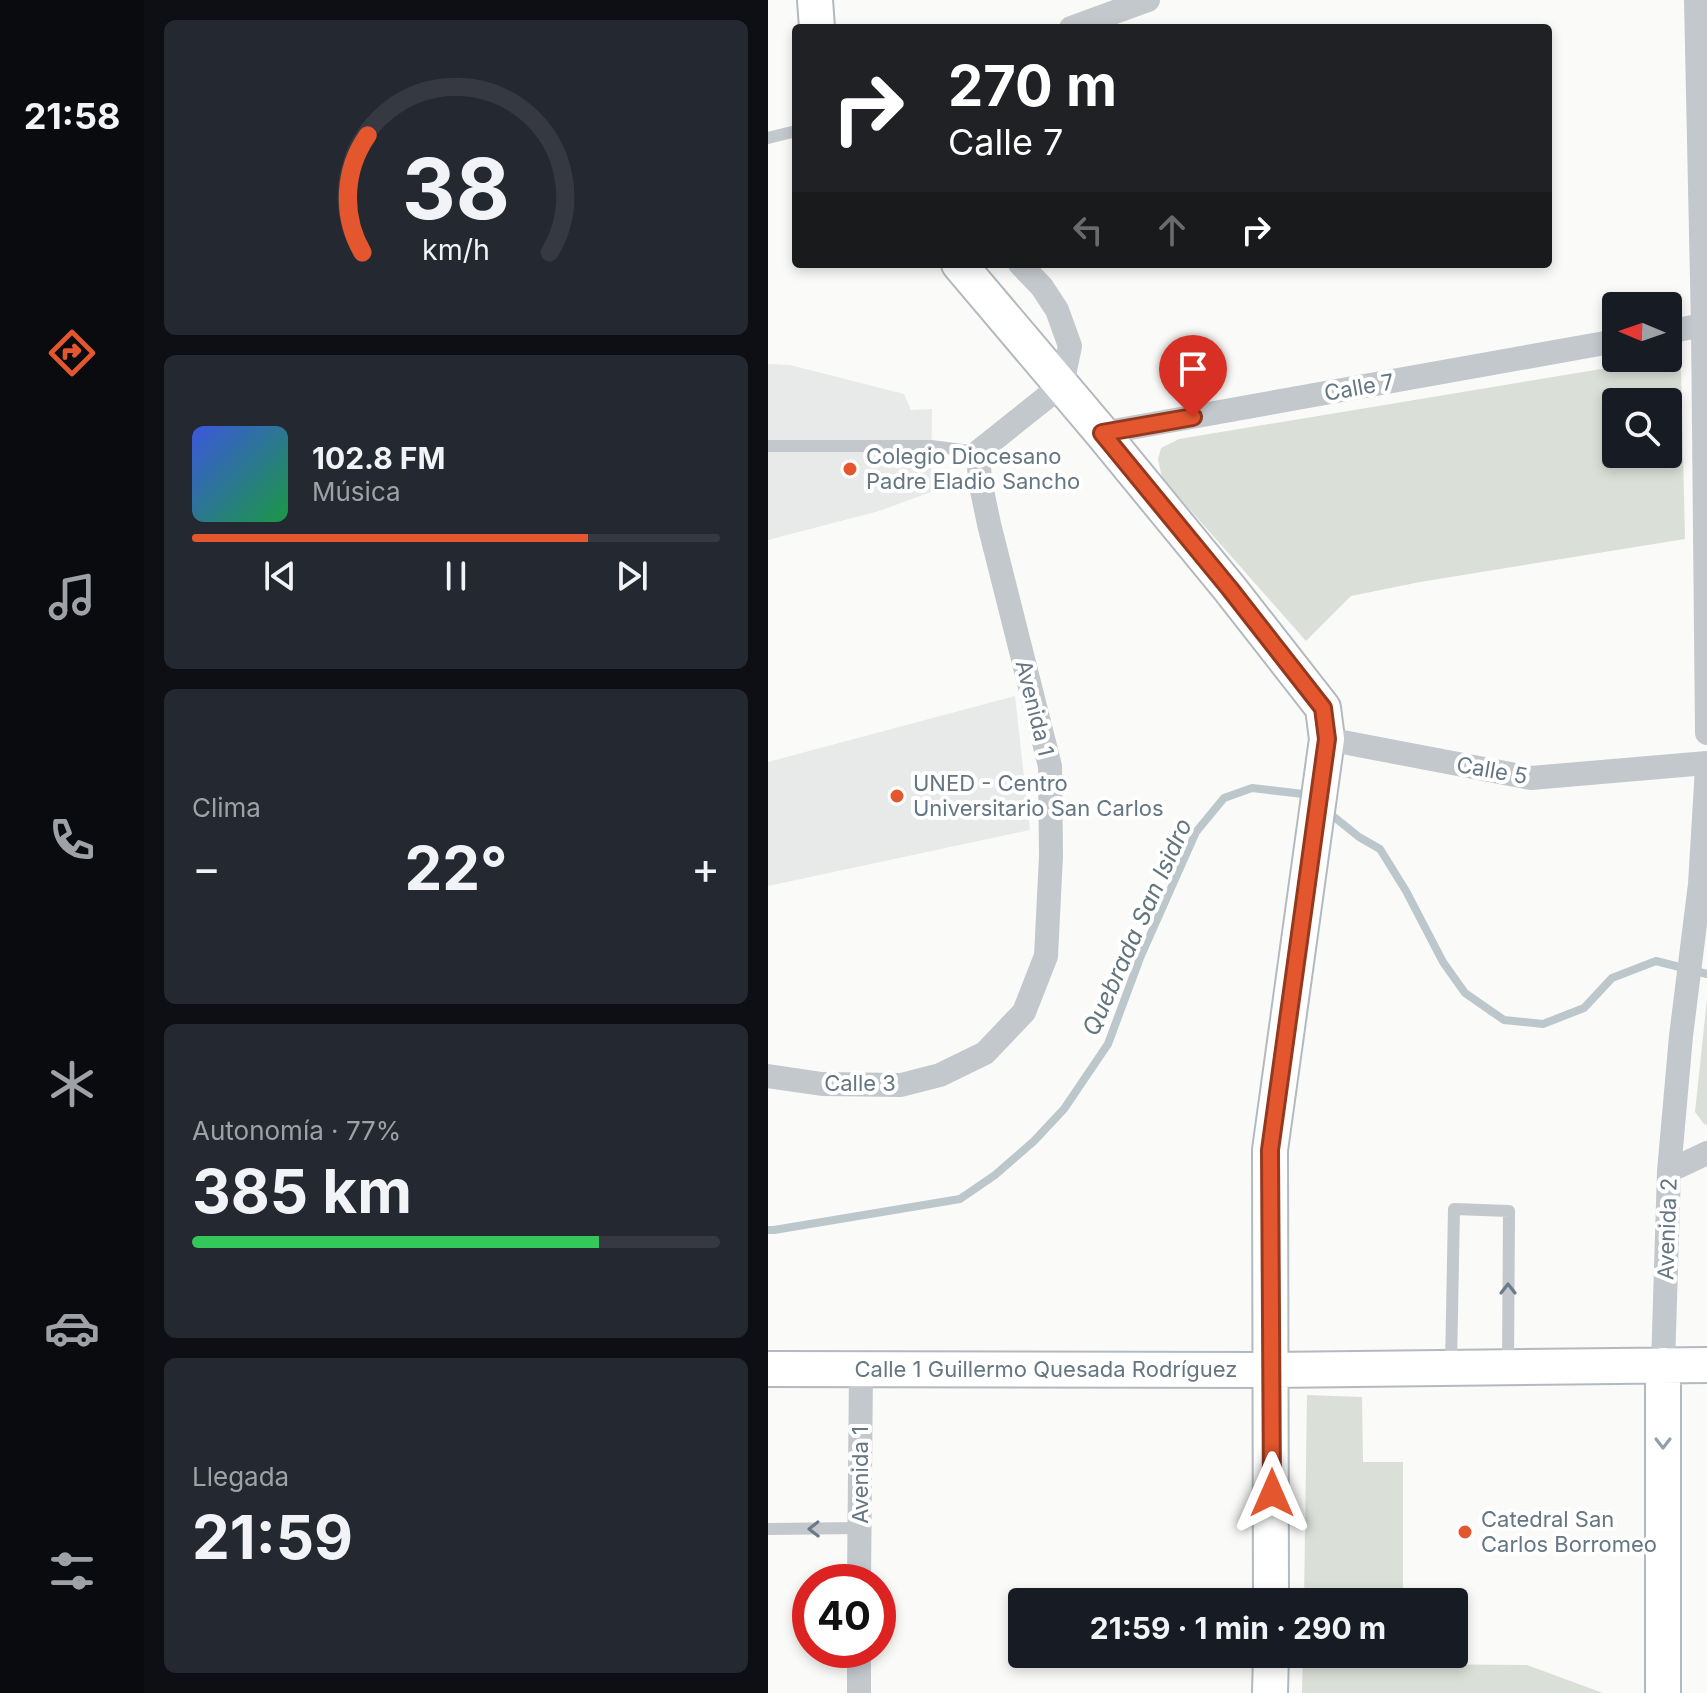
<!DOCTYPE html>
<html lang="es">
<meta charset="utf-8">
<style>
body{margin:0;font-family:Inter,sans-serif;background:#242831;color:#f1f3f6;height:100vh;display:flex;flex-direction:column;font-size:30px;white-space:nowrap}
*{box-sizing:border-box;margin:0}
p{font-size:26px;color:#9ea1a6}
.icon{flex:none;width:44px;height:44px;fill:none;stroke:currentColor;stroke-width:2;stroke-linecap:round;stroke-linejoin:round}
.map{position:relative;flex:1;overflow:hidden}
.details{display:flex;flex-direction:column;gap:20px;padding:20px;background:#0d0f14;width:624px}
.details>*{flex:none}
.guide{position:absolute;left:24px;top:24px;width:760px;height:244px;border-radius:8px;box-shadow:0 4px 12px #0003;background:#202124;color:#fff;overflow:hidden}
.needle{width:52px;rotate:272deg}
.controls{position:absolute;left:834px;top:292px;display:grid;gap:16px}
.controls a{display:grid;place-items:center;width:80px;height:80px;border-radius:8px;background:#171b24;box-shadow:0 4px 12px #0003;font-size:40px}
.speed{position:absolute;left:24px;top:1564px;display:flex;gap:16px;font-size:40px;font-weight:700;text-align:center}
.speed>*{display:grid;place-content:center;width:104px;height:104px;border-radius:50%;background:#171b24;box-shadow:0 4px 12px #0003;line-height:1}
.speed .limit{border:12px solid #d22;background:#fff;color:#111}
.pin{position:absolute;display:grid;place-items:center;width:68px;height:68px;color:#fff;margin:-82px -34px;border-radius:50% 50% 50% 0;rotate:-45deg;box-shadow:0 0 8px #0007}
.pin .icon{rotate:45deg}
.me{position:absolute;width:88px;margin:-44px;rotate:0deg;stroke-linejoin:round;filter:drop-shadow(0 0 6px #0008)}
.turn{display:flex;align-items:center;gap:28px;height:168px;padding:0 24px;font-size:36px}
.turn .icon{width:104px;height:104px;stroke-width:2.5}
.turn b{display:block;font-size:56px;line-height:68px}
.lanes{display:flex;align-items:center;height:76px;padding:0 24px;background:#0003;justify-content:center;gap:40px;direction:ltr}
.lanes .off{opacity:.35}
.big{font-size:60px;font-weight:700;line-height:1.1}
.details .card{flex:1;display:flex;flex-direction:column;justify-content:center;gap:12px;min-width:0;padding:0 28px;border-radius:12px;background:#242831}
.details .dial{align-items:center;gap:0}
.dial svg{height:208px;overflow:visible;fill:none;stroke:#363941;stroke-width:7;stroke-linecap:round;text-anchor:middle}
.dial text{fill:#f1f3f6;stroke:none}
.song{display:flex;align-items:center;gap:24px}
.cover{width:96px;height:96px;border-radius:12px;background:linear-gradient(135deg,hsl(230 70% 55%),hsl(140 70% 35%))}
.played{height:8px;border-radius:4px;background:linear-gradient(90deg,#e4572e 75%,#363941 75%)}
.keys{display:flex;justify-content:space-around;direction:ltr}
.heat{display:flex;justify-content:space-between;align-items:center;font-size:44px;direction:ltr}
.charge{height:12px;border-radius:6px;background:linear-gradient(90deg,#34c759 77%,#363941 0)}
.trip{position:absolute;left:240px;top:1588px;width:460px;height:80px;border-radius:8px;background:#171b24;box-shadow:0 4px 12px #0003;font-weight:700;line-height:80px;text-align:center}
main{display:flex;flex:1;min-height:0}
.tab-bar{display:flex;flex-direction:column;width:144px;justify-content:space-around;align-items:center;background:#090b0e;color:#9ea1a6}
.tab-bar .icon{width:56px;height:56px}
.tab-bar .active{color:#e4572e}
.tab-bar b{font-size:36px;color:#f1f3f6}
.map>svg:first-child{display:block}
</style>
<main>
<nav class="tab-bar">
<b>21:58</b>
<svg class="icon active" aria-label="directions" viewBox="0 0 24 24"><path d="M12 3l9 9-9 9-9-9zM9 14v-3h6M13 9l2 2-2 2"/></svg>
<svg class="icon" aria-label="music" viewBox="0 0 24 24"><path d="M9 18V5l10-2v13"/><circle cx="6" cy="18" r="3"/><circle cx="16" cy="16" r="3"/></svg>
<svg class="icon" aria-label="phone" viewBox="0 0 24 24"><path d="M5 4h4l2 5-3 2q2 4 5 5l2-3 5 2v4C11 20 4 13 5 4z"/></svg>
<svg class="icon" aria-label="climate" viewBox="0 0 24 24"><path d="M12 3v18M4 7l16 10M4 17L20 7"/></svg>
<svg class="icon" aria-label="car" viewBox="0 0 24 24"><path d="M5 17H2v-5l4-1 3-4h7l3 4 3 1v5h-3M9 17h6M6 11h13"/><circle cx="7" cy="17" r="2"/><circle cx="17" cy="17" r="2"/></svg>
<svg class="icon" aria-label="filters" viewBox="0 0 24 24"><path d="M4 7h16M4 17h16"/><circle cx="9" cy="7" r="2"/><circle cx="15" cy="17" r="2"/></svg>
</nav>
<section class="details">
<div class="card dial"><svg viewBox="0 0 100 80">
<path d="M14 69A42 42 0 1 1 86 69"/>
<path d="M14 69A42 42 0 0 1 16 24" stroke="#e4572e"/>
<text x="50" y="56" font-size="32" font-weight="700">38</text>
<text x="50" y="72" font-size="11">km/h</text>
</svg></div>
<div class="card">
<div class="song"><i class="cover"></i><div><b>102.8 FM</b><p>Música</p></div></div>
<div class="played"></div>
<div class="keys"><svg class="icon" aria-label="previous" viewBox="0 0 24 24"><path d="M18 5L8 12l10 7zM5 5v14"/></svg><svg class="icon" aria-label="pause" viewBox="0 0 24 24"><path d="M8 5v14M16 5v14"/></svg><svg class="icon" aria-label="next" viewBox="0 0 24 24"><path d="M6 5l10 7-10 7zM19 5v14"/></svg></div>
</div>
<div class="card"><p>Clima</p>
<div class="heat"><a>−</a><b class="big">22°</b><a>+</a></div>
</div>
<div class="card"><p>Autonomía · 77%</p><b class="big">385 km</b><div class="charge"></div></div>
<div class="card"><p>Llegada</p><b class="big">21:59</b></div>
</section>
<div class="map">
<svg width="939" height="1693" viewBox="0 0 939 1693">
<rect width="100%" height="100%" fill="#fafaf8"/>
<path fill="#e8e9e9" d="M 0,364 L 22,365 L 136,394 L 143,410 L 164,409 L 163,492 L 111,511 L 0,540 Z
M 247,696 L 262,830 L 0,886 L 0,762 Z"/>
<path fill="#dadfd7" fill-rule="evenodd" d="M 894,359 L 908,359 L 913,368 L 917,539 L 652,582 L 583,596 L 538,641 L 394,478 L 390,459 L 393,448 L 411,439 ZM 900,402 L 900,454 L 848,454 L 848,402 Z
M 939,999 L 939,1125 L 936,1124 L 927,1112 Z
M 539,1395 L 594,1397 L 595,1462 L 635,1462 L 635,1602 L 536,1602 Z
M 535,1654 L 635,1654 L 636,1664 L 759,1665 L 835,1693 L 534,1693 Z"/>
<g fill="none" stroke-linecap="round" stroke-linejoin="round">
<path stroke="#bbc7cb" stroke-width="8" d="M 560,812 L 591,837 L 612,849 L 638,891 L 675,962 L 697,993 L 736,1020 L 775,1024 L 816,1008 L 844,978 L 888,961 L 939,974
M 0,1230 L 6,1230 L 192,1199 L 227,1175 L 266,1141 L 296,1109 L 340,1044 L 372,958 L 428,832 L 456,798 L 484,788 L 535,794 L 542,799"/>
<g stroke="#b3babf" stroke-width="38">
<path id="secondary" d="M 47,0 L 49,28
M 191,264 L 334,433 L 462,589 L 555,708 L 559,739 L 502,1150 L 503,1602
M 0,1369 L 503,1370 L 939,1365
M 502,1693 L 503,1654
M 895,1693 L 895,1365"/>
</g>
<path stroke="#c3c8cc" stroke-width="12" d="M 0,138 L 28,131
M 0,446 L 163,446 L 210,452
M 683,1366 L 686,1209 L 741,1211 L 740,1364
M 0,1529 L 92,1528"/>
<path stroke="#c3c8cc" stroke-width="24" d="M 928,0 L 935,326 L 939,733
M 303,28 L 380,0
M 900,332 L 939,324
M 334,433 L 848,341
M 559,739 L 763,778 L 939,763
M 0,1076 L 54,1084 L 133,1085 L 172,1075 L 217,1053 L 256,1012 L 278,956 L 283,856 L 282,766 L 221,524 L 212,481 L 210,452 L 294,385 L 302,346 L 289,310 L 274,287 L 252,264
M 901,1171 L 939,1153
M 895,1365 L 901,1171 L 913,1036 L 932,884 L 939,768
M 91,1582 L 93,1369
M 91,1693 L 91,1650"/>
<use href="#secondary" stroke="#fff" stroke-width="34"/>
</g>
<defs><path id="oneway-chevron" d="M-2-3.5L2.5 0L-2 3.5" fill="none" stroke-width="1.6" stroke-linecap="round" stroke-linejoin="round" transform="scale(2)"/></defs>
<g stroke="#6a7a87">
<use href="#oneway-chevron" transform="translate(740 1289) rotate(-90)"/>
<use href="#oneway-chevron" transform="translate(46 1529) rotate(179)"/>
</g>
<use stroke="#939fa8" href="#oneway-chevron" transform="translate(895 1443) rotate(90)"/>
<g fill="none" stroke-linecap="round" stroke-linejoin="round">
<g stroke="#94391e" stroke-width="20">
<path id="route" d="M 425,417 L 334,433 L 462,589 L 555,708 L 559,739 L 502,1150 L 504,1493"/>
</g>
<use href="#route" stroke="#e4572e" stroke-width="14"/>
</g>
<g fill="#e4572e" stroke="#fff" stroke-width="3">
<circle cx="82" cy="469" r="8"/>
<circle cx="129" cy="796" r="8"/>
<circle cx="697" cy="1532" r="8"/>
</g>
<g text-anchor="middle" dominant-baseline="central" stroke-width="8" stroke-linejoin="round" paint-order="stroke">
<g font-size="22" fill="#657683" stroke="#fff">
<text transform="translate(591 387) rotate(-10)">Calle 7</text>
<text transform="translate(267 708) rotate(76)">Avenida 1</text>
<text transform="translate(724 770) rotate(10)">Calle 5</text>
<text x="92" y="1083">Calle 3</text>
<text transform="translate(899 1229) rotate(-88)">Avenida 2</text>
<text x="278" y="1369">Calle 1 Guillermo Quesada Rodríguez</text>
<text transform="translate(92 1475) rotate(-90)">Avenida 1</text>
</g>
<g font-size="22" fill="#657683" stroke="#fff" text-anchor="start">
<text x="98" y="456">Colegio Diocesano<tspan x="98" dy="25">Padre Eladio Sancho</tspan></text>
<text x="145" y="783">UNED - Centro<tspan x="145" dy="25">Universitario San Carlos</tspan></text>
<text x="713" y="1519">Catedral San<tspan x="713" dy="25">Carlos Borromeo</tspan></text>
</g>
<g font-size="24" font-style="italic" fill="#60757c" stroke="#fff">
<text transform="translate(369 927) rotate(-66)">Quebrada San Isidro</text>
</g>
</g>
</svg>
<div class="controls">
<a><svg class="needle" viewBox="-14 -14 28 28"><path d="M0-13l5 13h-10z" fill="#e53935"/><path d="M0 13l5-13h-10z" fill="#9ea1a6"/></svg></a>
<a><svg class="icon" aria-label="search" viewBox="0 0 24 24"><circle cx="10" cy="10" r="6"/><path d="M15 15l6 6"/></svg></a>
</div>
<div class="speed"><div class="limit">40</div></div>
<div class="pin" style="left:425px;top:417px;background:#d93025"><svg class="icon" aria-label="arrive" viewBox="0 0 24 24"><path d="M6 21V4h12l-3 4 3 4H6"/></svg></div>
<svg class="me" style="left:504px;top:1493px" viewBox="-20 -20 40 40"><path d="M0-17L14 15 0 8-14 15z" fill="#e4572e" stroke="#fff" stroke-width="4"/></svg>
<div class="trip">21:59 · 1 min · 290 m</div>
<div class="guide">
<div class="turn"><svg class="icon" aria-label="right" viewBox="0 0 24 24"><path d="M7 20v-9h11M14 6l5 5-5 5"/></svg><div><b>270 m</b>Calle 7</div></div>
<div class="lanes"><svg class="icon off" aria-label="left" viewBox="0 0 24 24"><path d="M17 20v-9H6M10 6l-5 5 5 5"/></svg><svg class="icon off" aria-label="ahead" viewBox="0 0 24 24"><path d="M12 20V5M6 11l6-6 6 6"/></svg><svg class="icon" aria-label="right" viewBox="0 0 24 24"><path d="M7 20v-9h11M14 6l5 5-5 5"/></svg></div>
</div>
</div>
</main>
